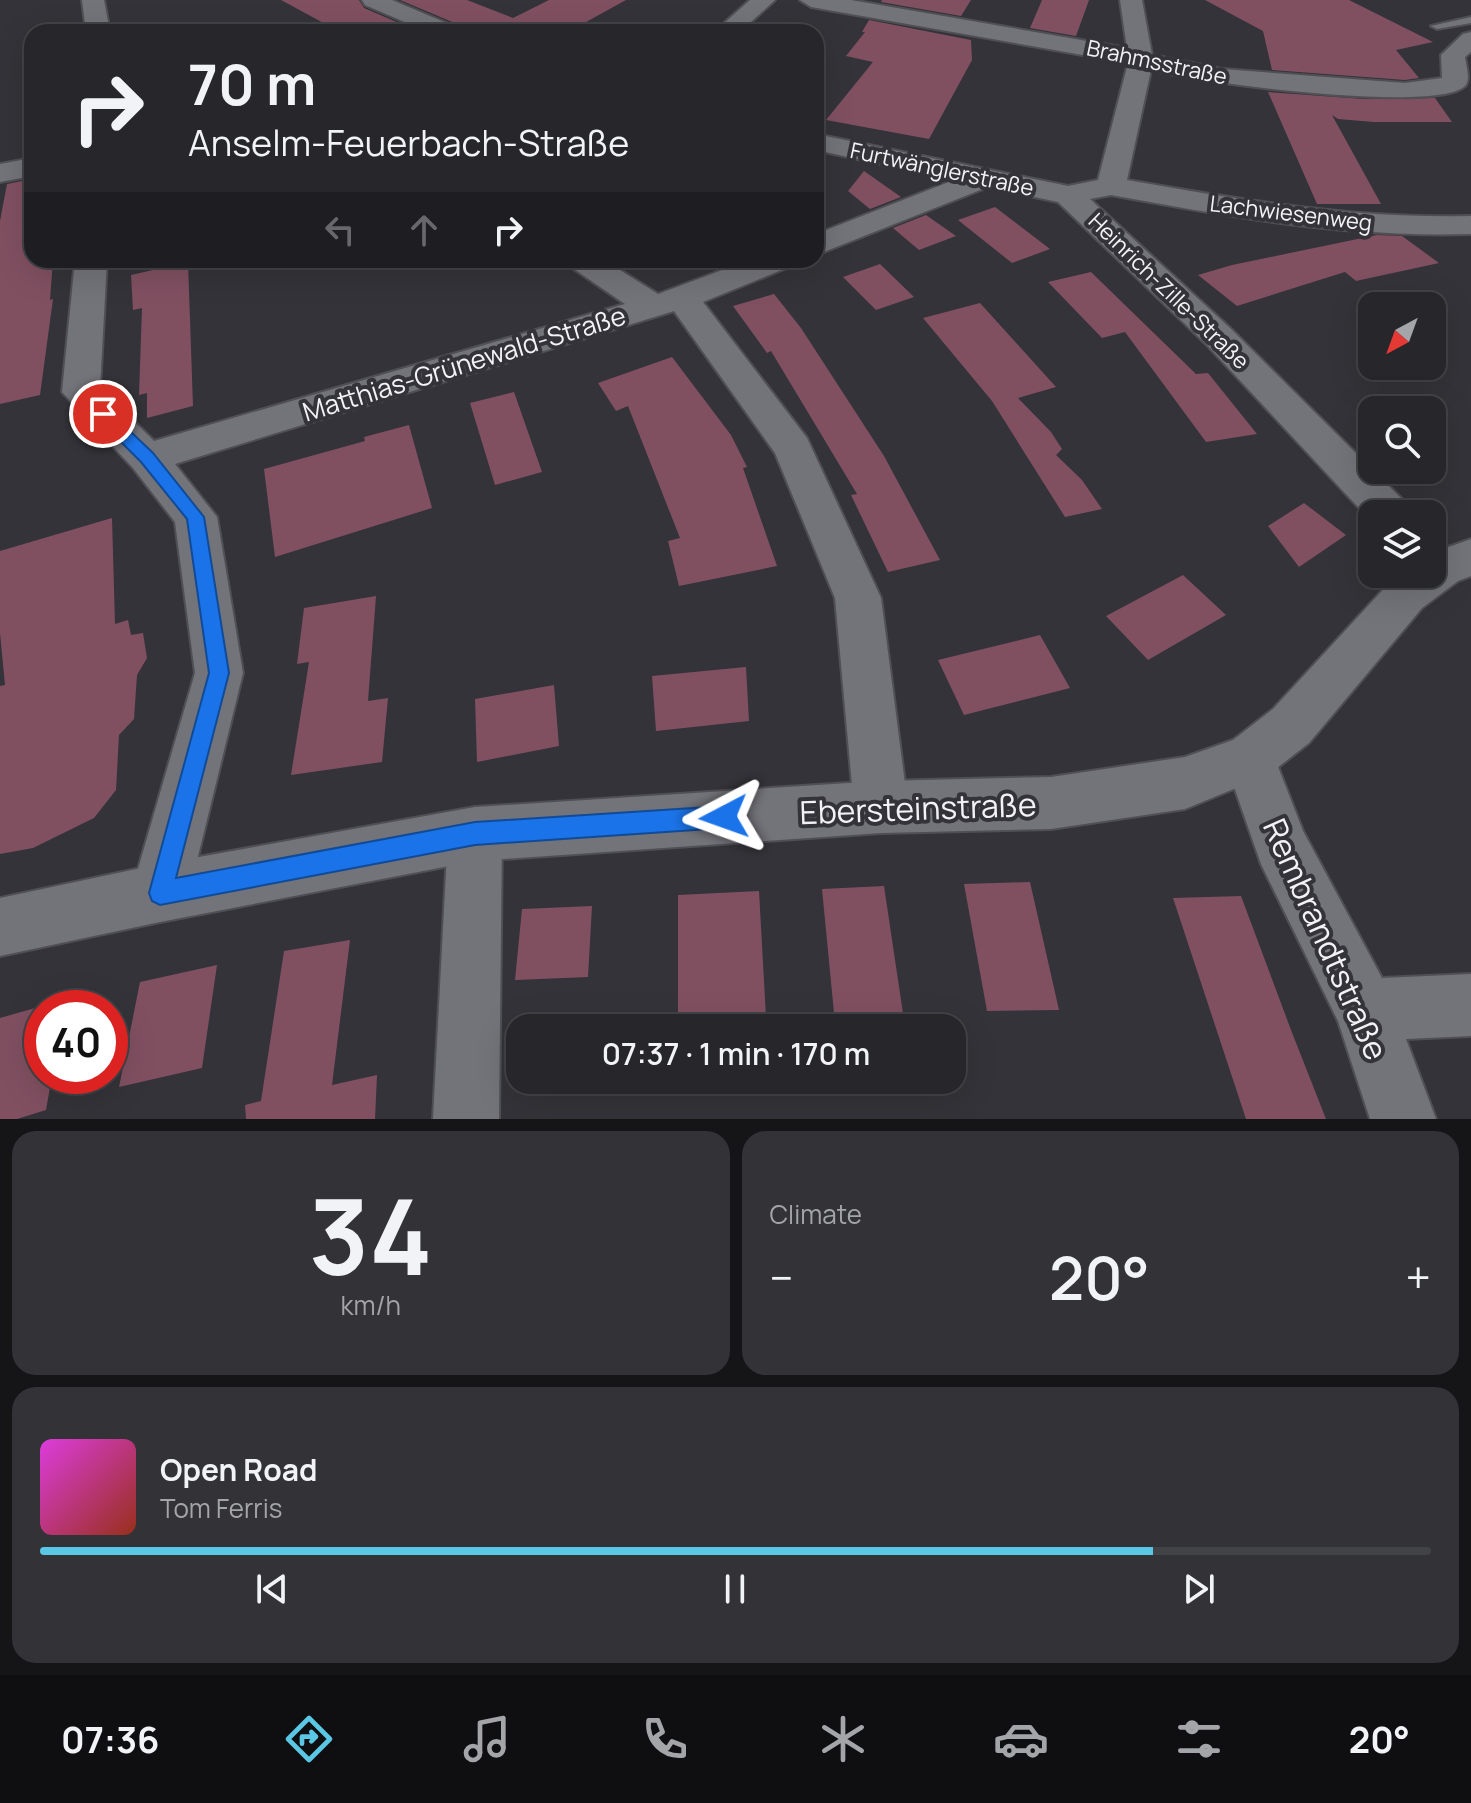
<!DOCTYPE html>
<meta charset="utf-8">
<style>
body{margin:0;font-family:Manrope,sans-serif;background:#323237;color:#f1f3f6;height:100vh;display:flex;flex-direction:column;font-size:30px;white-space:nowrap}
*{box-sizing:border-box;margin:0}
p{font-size:26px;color:#a4a5a9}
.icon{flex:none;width:44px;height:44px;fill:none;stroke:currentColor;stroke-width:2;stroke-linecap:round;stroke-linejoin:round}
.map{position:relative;height:1119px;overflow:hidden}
.sheet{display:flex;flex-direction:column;gap:12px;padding:12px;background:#151518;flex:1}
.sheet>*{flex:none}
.guide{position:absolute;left:24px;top:24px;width:800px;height:244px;border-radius:24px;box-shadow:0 8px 32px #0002,0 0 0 2px #424347;background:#26262b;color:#f1f3f6;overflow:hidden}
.needle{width:52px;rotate:221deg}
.tools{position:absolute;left:1358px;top:292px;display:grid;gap:16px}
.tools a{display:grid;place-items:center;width:88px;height:88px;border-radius:16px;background:#26262b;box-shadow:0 8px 32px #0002,0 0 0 2px #424347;font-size:40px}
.speed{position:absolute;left:24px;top:990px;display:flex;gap:16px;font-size:40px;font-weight:700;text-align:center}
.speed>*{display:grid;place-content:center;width:104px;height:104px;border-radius:50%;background:#26262b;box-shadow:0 8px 32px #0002,0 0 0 2px #424347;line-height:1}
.speed .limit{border:12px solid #d22;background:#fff;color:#111}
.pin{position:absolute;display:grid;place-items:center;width:68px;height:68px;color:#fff;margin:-34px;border:4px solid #fff;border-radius:50%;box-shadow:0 2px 8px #0007}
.me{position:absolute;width:88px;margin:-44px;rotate:266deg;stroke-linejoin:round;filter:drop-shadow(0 0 6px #0008)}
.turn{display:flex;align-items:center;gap:28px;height:168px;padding:0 32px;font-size:36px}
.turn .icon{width:104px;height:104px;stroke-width:2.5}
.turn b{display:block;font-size:56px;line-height:68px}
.lanes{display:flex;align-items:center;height:76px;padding:0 32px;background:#0003;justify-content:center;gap:40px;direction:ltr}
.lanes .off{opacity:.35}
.big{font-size:60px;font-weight:600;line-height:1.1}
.sheet .card{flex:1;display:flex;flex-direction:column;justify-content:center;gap:12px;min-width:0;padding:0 28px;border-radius:24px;background:#323237}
.sheet .dial{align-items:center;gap:0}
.dial b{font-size:104px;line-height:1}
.song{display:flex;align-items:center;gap:24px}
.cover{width:96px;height:96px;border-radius:12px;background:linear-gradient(135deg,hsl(300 70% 55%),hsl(10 70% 35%))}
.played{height:8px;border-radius:4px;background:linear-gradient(90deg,#5ac8e5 80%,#424347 80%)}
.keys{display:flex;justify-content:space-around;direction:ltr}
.heat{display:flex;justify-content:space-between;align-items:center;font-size:44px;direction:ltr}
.sheet .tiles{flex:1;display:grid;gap:12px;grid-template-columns:1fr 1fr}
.card:last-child{grid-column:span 2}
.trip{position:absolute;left:506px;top:1014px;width:460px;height:80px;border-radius:24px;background:#26262b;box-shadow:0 8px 32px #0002,0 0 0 2px #424347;font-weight:600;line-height:80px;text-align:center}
.tabs{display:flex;height:128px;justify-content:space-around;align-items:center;background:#0f0f11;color:#a4a5a9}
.tabs .icon{width:56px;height:56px}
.tabs .selected{color:#5ac8e5}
.tabs b{font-size:36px;color:#f1f3f6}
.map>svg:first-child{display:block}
</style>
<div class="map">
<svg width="1471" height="1119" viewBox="0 0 1471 1119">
<rect width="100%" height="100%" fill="#333339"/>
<path fill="#805061" d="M 281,0 L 359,0 L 364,8 L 420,32 L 340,32 Z
M 400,0 L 467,0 L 513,18 L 549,0 L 626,0 L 568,32 L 463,32 L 457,24 Z
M 882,0 L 971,0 L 961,16 L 881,2 Z
M 1042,0 L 1089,0 L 1076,36 L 1030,28 Z
M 1205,0 L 1349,0 L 1433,42 L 1396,50 L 1419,78 L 1405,80 L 1272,70 L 1263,31 Z
M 869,20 L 971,40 L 972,60 L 929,139 L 826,120 L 873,62 L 846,56 L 865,32 L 862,32 Z
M 1268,92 L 1364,99 L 1435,98 L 1452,122 L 1374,122 L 1338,119 L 1332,115 L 1381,204 L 1317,204 Z
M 864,171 L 901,197 L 870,209 L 848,191 Z
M 32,179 L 32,260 L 53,260 L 50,300 L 53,299 L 40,395 L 0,404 L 0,221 L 7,184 Z
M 995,207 L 1050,249 L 1012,263 L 958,220 Z
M 926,215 L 956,236 L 919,250 L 893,228 Z
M 1377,235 L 1402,236 L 1439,263 L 1356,281 L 1345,272 L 1237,306 L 1198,275 L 1232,265 Z
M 188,262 L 193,406 L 147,418 L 147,393 L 139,395 L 142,308 L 133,310 L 131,275 Z
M 880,264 L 914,297 L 876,310 L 843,277 Z
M 1091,272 L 1196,374 L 1208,373 L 1257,434 L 1206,442 L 1125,332 L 1102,338 L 1048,282 Z
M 774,294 L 801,328 L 884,456 L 940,560 L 888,572 L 851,495 L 857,494 L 771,351 L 767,353 L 733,306 Z
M 980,303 L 1056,387 L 1018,398 L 1051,432 L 1062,449 L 1056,455 L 1082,480 L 1102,509 L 1065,517 L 992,401 L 923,318 Z
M 672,357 L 731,435 L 747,467 L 743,468 L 777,566 L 679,586 L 668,541 L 680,538 L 628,406 L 616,411 L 598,383 Z
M 514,392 L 542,472 L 495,485 L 470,403 Z
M 409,425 L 432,508 L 275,557 L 264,469 L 365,441 L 364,437 Z
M 1304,503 L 1346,535 L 1299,567 L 1268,526 Z
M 112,518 L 115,624 L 128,620 L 131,635 L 143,633 L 147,658 L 137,675 L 134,719 L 119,735 L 116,790 L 94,818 L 33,848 L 0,854 L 0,686 L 5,685 L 0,633 L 0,551 Z
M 1183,575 L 1226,615 L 1148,660 L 1106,616 Z
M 376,596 L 368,701 L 388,698 L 382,762 L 291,775 L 309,662 L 297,664 L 304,608 Z
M 1040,635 L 1070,688 L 964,715 L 938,660 Z
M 746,667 L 749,721 L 656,731 L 652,676 Z
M 554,685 L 559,746 L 477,762 L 475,699 Z
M 1030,882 L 1059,1010 L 987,1011 L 964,884 Z
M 884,886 L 904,1020 L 835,1023 L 822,889 Z
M 759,891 L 766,1017 L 678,1022 L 678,895 Z
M 1241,896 L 1291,1030 L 1326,1119 L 1246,1119 L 1173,898 Z
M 592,906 L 588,977 L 515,980 L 522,909 Z
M 350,940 L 332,1085 L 377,1075 L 375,1119 L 246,1119 L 245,1105 L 261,1101 L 284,951 Z
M 217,965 L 202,1068 L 119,1087 L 140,982 Z
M 42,1006 L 42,1076 L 52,1076 L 46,1110 L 17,1119 L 0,1119 L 0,1018 Z"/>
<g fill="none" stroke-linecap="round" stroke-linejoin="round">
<g stroke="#4f4f54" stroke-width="4">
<path id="service" d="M 1471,17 L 1471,23 L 1437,29 L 1431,26 Z"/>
</g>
<g stroke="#4f4f54" stroke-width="4">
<path id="minor" d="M 82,0 L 104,0 L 110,32 L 86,32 Z
M 362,0 L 392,0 L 456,27 L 460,32 L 428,32 L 365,5 Z
M 750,0 L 775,0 L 740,32 L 714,32 Z
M 800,0 L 851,0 L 1127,48 L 1120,0 L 1142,0 L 1152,55 L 1222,69 L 1405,83 L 1442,78 L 1441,55 L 1463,34 L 1471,32 L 1471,52 L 1465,57 C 1466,65 1471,80 1465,86 C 1436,114 1194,82 1151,70 L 1127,180 C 1241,200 1354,219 1471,216 L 1471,234 C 1349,238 1231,217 1111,195 L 1090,199 L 1230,328 L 1405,502 L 1411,514 L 1372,514 L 1372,522 L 1206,344 L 1058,202 L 988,187 L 816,255 L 816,234 L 954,180 L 816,150 L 816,134 L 1068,186 L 1098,180 L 1128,63 L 811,7 Z
M 32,158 L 32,176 L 0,182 L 0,164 Z
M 75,260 L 107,260 L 100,388 L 154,441 L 625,304 L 571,267 L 566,260 L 604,260 L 658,294 L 749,260 L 794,260 L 789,267 L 703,302 L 807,438 L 881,598 L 908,807 L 900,826 L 881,833 L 862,826 L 854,807 L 835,598 L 775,453 L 674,311 L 175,464 L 217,517 L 243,673 L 189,893 L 180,913 L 160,922 L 140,913 L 131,893 L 195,673 L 175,522 L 133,468 L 62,392 Z
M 1250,733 L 1268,741 L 1303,831 L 1382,978 L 1471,974 L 1471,1036 L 1406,1039 L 1436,1119 L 1370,1119 L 1338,1021 L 1261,864 L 1224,758 L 1232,741 Z
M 475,807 L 494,815 L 502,834 L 499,1119 L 433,1119 L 448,834 L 456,815 Z"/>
</g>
<g stroke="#4f4f54" stroke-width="4">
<path id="tertiary" d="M 1471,539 L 1471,576 L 1458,581 L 1422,608 L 1309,743 L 1268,775 L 1185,809 L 1051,829 L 881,833 L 475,861 L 160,922 L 0,956 L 0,898 L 160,864 L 475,807 L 881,781 L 1051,777 L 1185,757 L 1233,740 L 1273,709 L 1390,582 L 1400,574 L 1432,574 L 1432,553 Z"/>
</g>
<use href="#service" fill="#73737a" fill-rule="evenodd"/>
<use href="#minor" fill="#73737a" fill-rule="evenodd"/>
<use href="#tertiary" fill="#73737a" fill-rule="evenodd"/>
</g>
<path fill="#1a73e8" stroke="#114b97" stroke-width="2" d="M 103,408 L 108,410 L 153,453 L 204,517 L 229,673 L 176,878 L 475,822 L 724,806 L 732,809 L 736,817 L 732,825 L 724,828 L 475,845 L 160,905 L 152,901 L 149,893 L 209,673 L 187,519 L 141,462 L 97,418 L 95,414 Z"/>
<g text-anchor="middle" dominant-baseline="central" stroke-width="8" stroke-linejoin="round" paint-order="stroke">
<g font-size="22" fill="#f3f3f7" stroke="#333339">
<text transform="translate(1157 62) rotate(12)">Brahmsstraße</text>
<text transform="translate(942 169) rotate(12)">Furtwänglerstraße</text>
<text transform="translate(1291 213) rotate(7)">Lachwiesenweg</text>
<text transform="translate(1169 291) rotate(44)">Heinrich-Zille-Straße</text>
</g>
<g font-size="26" fill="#f3f3f7" stroke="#333339">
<text transform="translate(464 363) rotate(-17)">Matthias-Grünewald-Straße</text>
</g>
<g font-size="32" fill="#f3f3f7" stroke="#333339">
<text transform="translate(918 808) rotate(-2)">Ebersteinstraße</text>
<text transform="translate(1326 939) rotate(66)">Rembrandtstraße</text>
</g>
</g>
</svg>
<div class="tools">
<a><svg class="needle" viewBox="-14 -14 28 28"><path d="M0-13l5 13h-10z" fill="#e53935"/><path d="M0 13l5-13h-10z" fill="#a4a5a9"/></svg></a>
<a><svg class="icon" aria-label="search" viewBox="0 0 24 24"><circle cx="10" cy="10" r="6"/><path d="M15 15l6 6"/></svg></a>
<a><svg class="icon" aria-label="layers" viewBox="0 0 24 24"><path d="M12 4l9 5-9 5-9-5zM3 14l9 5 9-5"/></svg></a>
</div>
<div class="speed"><div class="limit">40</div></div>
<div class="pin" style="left:103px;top:414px;background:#d93025"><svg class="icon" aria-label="arrive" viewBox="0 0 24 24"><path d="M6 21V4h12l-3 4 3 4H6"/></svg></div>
<svg class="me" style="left:724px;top:817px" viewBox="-20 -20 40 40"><path d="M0-17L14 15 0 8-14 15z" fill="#1a73e8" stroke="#fff" stroke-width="4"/></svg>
<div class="trip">07:37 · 1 min · 170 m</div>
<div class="guide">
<div class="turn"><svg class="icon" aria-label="right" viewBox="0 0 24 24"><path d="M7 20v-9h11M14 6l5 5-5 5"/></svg><div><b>70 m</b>Anselm-Feuerbach-Straße</div></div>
<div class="lanes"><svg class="icon off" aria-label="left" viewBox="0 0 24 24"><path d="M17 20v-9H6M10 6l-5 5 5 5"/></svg><svg class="icon off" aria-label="ahead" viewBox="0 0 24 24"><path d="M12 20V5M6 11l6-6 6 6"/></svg><svg class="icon" aria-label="right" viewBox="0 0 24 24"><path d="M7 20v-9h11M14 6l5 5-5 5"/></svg></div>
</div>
</div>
<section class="sheet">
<div class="tiles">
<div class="card dial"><b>34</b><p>km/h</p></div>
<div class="card"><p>Climate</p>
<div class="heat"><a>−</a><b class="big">20°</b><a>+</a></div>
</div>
<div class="card">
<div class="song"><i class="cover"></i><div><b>Open Road</b><p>Tom Ferris</p></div></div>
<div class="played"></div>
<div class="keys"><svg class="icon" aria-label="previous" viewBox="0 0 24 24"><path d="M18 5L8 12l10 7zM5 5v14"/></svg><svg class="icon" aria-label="pause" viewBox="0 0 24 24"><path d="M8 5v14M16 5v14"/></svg><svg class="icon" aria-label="next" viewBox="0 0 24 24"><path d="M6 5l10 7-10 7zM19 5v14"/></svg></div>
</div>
</div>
</section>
<nav class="tabs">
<b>07:36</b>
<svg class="icon selected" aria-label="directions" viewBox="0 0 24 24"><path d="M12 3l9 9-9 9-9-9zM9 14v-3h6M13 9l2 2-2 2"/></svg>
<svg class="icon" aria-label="music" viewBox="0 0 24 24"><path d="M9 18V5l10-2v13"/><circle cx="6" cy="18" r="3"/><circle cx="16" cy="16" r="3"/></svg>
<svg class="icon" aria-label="phone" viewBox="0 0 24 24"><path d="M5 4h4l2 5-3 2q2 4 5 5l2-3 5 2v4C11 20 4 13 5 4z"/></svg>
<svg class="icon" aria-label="climate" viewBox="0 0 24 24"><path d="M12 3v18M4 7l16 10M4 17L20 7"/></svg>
<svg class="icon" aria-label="car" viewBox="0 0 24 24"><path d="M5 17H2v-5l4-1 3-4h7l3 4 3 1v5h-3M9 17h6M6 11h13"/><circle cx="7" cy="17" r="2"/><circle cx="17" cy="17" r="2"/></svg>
<svg class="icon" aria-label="filters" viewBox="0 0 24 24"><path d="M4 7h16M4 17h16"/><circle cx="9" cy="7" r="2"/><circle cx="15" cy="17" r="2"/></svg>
<b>20°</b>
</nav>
